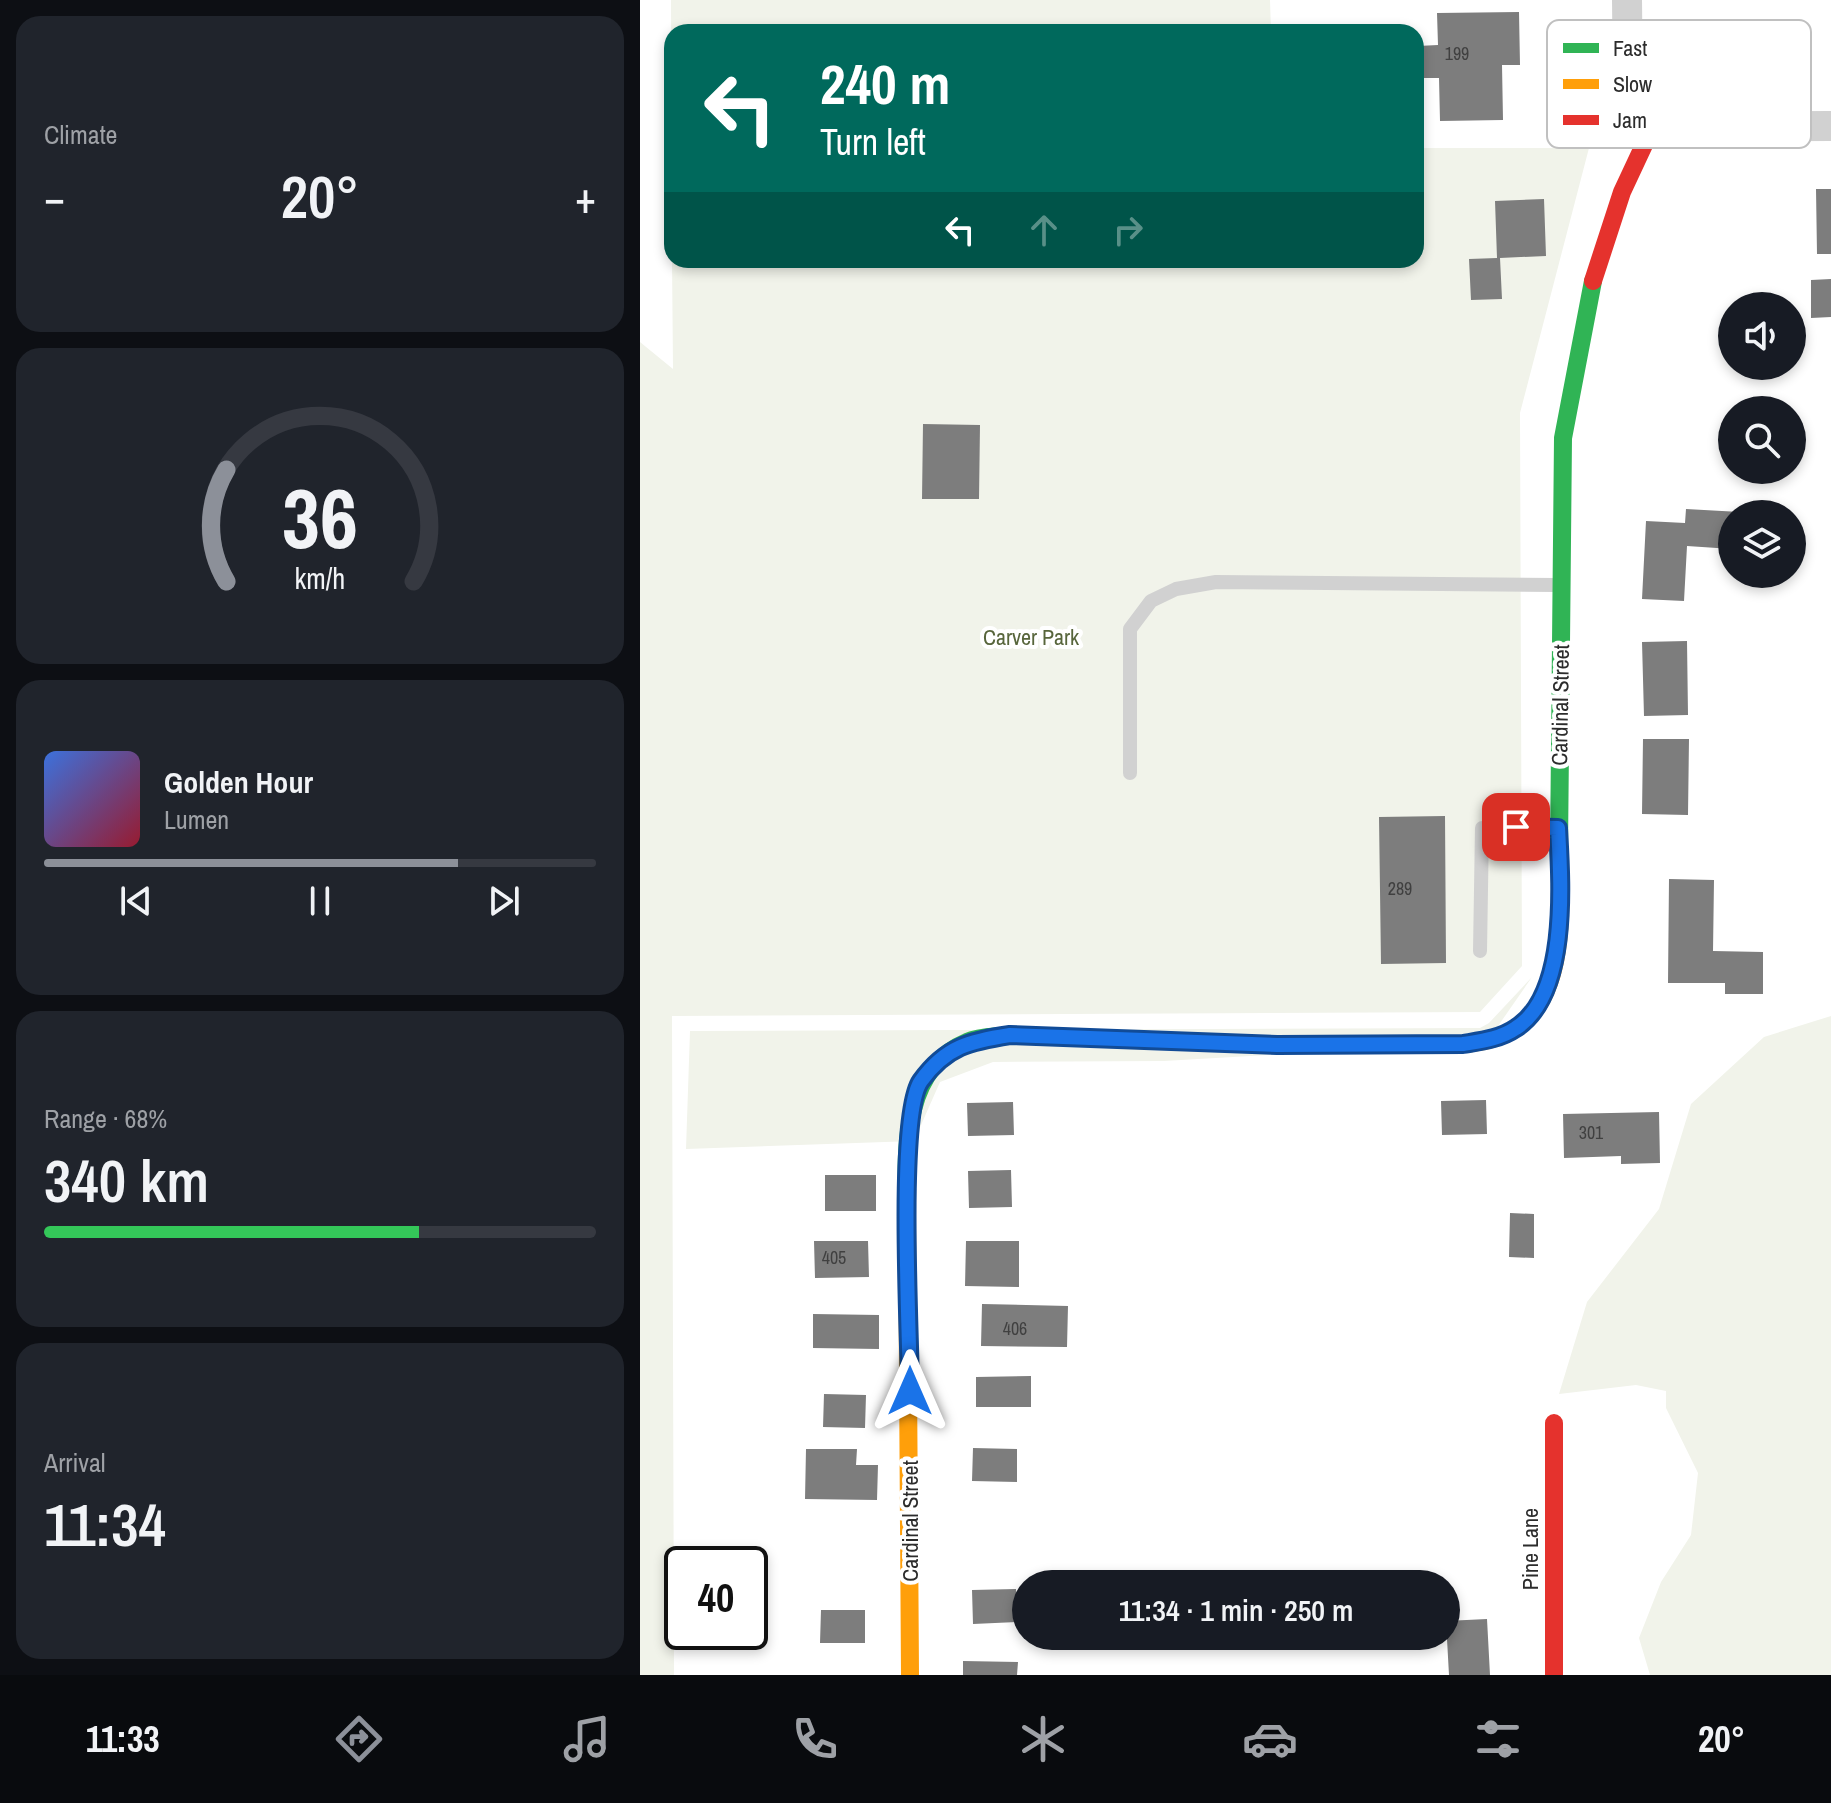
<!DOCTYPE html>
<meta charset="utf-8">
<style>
body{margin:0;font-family:"Archivo Narrow",sans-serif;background:#20242c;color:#f1f3f6;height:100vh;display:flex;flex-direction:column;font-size:30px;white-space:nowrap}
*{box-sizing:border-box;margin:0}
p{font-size:26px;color:#9ea1a6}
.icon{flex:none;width:44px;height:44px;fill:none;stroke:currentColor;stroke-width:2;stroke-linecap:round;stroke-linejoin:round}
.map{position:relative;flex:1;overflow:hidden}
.drawer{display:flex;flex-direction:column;gap:16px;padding:16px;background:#0d0f14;width:640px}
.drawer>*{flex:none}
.top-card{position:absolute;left:24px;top:24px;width:760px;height:244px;border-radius:24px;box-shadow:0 4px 12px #0003;background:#00695c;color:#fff;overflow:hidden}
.controls{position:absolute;left:1078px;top:292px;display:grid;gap:16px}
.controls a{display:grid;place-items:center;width:88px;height:88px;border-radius:50%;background:#171b24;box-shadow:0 4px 12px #0003;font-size:40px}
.speed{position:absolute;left:24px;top:1546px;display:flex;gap:16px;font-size:40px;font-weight:700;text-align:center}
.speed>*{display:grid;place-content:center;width:104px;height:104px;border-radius:50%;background:#171b24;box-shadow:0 4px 12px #0003;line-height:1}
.speed .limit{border:4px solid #111;border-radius:12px;background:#fff;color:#111}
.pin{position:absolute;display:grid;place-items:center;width:68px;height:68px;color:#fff;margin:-34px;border-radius:16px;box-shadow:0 4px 12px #0006}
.me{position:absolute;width:88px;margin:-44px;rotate:0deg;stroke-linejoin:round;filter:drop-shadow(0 0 6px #0008)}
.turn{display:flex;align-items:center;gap:28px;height:168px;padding:0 24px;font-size:36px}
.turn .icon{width:104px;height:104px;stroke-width:2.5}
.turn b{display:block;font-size:56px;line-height:68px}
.lanes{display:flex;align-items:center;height:76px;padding:0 24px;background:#0003;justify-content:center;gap:40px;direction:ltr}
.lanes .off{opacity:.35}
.big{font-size:60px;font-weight:600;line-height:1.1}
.drawer .tile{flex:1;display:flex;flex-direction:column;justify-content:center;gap:12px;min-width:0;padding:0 28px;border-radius:24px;background:#20242c}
.drawer .dial{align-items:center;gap:0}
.dial svg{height:208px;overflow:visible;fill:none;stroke:#363941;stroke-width:7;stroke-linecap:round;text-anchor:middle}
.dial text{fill:#f1f3f6;stroke:none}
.song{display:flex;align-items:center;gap:24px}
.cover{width:96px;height:96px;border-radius:12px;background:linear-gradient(135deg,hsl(220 70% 55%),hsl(350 70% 35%))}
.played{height:8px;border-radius:4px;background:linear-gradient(90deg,#8c9099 75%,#363941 75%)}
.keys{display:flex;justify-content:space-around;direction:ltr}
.heat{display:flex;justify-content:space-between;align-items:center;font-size:44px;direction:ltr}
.charge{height:12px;border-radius:6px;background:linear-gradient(90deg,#34c759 68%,#363941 0)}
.trip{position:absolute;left:372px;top:1570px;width:448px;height:80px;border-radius:40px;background:#171b24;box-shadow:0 4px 12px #0003;font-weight:600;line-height:80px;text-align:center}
.tab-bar{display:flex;height:128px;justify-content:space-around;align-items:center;background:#090b0e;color:#9ea1a6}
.tab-bar .icon{width:56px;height:56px}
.tab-bar .on{color:#8c9099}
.tab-bar b{font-size:36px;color:#f1f3f6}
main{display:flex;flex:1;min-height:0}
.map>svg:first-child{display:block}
</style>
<main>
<section class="drawer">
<div class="tile"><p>Climate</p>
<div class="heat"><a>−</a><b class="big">20°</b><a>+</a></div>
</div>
<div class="tile dial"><svg viewBox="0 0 100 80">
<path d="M14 69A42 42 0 1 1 86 69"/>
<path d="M14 69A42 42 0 0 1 14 26" stroke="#8c9099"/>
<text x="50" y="56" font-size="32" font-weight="700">36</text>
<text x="50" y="72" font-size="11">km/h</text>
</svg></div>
<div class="tile">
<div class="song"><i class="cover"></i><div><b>Golden Hour</b><p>Lumen</p></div></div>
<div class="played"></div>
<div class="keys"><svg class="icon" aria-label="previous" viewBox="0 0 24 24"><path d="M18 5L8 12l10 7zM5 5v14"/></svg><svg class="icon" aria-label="pause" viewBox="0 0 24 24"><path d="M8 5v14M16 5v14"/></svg><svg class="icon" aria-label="next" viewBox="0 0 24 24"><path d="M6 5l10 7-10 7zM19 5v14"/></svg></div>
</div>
<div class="tile"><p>Range · 68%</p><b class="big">340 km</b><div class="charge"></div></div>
<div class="tile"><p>Arrival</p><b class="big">11:34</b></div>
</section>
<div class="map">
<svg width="1191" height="1675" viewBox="0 0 1191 1675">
<rect width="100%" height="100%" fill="#fff"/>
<path fill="#f1f3ea" d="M 31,0 L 630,0 L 631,32 L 32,32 L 32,246 Z
M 776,148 L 949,148 L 880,413 L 882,966 L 840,1012 L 32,1016 L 34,1675 L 0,1675 L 0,342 L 33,369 L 32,260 L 776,260 Z
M 892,977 L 847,1042 L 524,1061 L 353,1062 L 300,1082 L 274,1141 L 46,1149 L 50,1031 L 840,1028 L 849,1023 Z
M 1191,1016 L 1191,1675 L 1010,1675 L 999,1638 L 1021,1582 L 1051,1535 L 1058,1473 L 1026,1408 L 1026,1391 L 996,1385 L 919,1394 L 947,1302 L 1019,1209 L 1051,1104 L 1124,1037 Z"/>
<path fill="#7d7d7d" d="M 879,12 L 880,65 L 862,65 L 863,120 L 800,121 L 799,78 L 779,78 L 778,46 L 798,45 L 797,13 Z
M 1176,189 L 1191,189 L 1191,254 L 1177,254 Z
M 904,199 L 906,256 L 860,258 L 862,299 L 831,300 L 829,259 L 857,258 L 855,201 Z
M 1191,279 L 1191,317 L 1171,318 L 1171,280 Z
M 283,424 L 340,425 L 339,499 L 282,499 Z
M 1046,509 L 1100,512 L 1092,514 L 1092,549 L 1047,546 L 1044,601 L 1002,599 L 1006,521 L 1045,523 Z
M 1047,641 L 1048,715 L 1004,716 L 1002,642 Z
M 1003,739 L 1049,739 L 1048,815 L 1002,814 Z
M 805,816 L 806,963 L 741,964 L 739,817 Z
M 1029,879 L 1074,880 L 1073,951 L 1123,952 L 1123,994 L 1085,994 L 1085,983 L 1028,983 Z
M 846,1100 L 847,1134 L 802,1135 L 801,1101 Z
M 373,1102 L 374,1135 L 328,1136 L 327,1103 Z
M 1019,1112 L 1020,1163 L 981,1164 L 981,1156 L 924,1158 L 923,1114 Z
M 371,1170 L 372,1207 L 329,1208 L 328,1171 Z
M 185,1175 L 236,1175 L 236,1211 L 185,1211 Z
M 870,1213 L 894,1214 L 894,1258 L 869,1257 Z
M 174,1241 L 228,1241 L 229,1277 L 175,1278 Z
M 326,1241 L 379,1241 L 379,1287 L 325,1286 Z
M 342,1304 L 428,1306 L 427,1347 L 341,1346 Z
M 173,1314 L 239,1315 L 239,1349 L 173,1348 Z
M 391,1376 L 391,1407 L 336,1407 L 336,1377 Z
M 184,1394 L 226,1395 L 225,1428 L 183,1427 Z
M 333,1448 L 377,1449 L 377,1482 L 332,1481 Z
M 166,1449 L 217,1449 L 216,1465 L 238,1465 L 237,1500 L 165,1499 Z
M 376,1589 L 377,1622 L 333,1624 L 332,1590 Z
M 181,1610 L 225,1610 L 225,1643 L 180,1643 Z
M 847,1619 L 850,1675 L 809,1675 L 806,1621 Z
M 323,1661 L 378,1662 L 377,1675 L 323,1675 Z"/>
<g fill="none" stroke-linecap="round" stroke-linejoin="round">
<path stroke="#d1d1d1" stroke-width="14" d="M 490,773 L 490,629 L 511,601 L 536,589 L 576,582 L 917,585
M 840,951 L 842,828 L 914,828"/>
<path stroke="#d1d1d1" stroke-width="30" d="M 987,0 C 988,54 982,107 1043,127 L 1191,126"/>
<path stroke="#30b455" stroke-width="18" d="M 919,849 L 923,438 L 953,281
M 267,1223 C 267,1160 257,1071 327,1042 C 340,1036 356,1037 370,1035 L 637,1045 L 752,1044"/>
<path stroke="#ff9f0a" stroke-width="18" d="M 752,1044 C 788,1044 827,1049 861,1036 C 929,1010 921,907 919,849
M 267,1223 L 270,1675"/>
<path stroke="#e5322d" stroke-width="18" d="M 953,281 L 982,192 L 1018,115
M 914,1423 L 914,1675"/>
</g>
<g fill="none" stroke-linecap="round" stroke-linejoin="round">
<g stroke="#114b97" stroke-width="20">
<path id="route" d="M 270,1391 C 270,1337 257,1114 281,1081 C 306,1046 331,1041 370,1035 L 637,1045 L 823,1044 C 841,1041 860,1039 876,1028 C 929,994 921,883 918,828 L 876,827"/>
</g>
<use href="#route" stroke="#1a73e8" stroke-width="14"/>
</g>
<g text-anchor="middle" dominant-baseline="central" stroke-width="8" stroke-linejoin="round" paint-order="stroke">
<g font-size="18" fill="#404040">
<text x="817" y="53">199</text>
<text x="760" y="888">289</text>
<text x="951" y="1132">301</text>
<text x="194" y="1257">405</text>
<text x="375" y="1328">406</text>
</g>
<g font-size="22" fill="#57653b" stroke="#fff">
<text x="391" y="637">Carver Park</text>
</g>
<g font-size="22" fill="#2c2c2c" stroke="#fff">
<text transform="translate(920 705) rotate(-89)">Cardinal Street</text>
<text transform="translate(270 1521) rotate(-90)">Cardinal Street</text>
<text transform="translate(890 1549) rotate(-90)">Pine Lane</text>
</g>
</g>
<rect x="907" y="20" width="264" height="128" rx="12" fill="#fff" stroke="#c0c0c0" stroke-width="2"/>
<rect x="923" y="43" width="36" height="10" fill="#30b455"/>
<rect x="923" y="79" width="36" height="10" fill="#ff9f0a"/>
<rect x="923" y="115" width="36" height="10" fill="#e5322d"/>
<g font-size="22" fill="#2c2c2c">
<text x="973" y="56">Fast</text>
<text x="973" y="92">Slow</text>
<text x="973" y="128">Jam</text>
</g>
</svg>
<div class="controls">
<a><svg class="icon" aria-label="sound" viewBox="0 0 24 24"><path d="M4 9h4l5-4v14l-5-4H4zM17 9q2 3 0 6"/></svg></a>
<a><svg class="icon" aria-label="search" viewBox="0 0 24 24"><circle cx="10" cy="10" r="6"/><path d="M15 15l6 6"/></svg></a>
<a><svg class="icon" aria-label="layers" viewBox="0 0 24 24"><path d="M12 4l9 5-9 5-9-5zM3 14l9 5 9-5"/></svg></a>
</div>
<div class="speed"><div class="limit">40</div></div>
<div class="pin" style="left:876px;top:827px;background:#d93025"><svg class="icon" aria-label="arrive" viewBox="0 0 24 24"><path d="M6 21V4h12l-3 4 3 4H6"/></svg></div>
<svg class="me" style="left:270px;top:1391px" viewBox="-20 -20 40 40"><path d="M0-17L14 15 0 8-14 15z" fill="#1a73e8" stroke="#fff" stroke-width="4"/></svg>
<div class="trip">11:34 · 1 min · 250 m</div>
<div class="top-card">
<div class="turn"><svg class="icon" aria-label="left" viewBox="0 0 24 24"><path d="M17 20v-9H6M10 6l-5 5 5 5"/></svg><div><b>240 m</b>Turn left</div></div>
<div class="lanes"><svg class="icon" aria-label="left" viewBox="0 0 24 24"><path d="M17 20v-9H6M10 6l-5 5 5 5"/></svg><svg class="icon off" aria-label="ahead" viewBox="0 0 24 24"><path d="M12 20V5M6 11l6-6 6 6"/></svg><svg class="icon off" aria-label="right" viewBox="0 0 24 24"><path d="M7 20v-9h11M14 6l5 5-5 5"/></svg></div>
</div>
</div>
</main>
<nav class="tab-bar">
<b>11:33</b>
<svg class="icon on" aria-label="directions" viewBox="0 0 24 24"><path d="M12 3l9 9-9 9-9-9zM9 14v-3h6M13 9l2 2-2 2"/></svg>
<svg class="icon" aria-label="music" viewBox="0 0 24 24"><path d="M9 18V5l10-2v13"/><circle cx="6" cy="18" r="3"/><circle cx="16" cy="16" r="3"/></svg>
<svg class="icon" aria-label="phone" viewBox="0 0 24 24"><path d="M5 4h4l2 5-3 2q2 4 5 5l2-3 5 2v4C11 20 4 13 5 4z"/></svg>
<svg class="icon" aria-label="climate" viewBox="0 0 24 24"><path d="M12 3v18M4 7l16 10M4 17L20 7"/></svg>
<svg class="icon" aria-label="car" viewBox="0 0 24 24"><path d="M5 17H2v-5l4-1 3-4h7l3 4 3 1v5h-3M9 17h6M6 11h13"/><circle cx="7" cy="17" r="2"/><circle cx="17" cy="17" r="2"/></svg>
<svg class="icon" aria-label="filters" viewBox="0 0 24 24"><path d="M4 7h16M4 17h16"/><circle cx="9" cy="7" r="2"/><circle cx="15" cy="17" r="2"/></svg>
<b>20°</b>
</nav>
